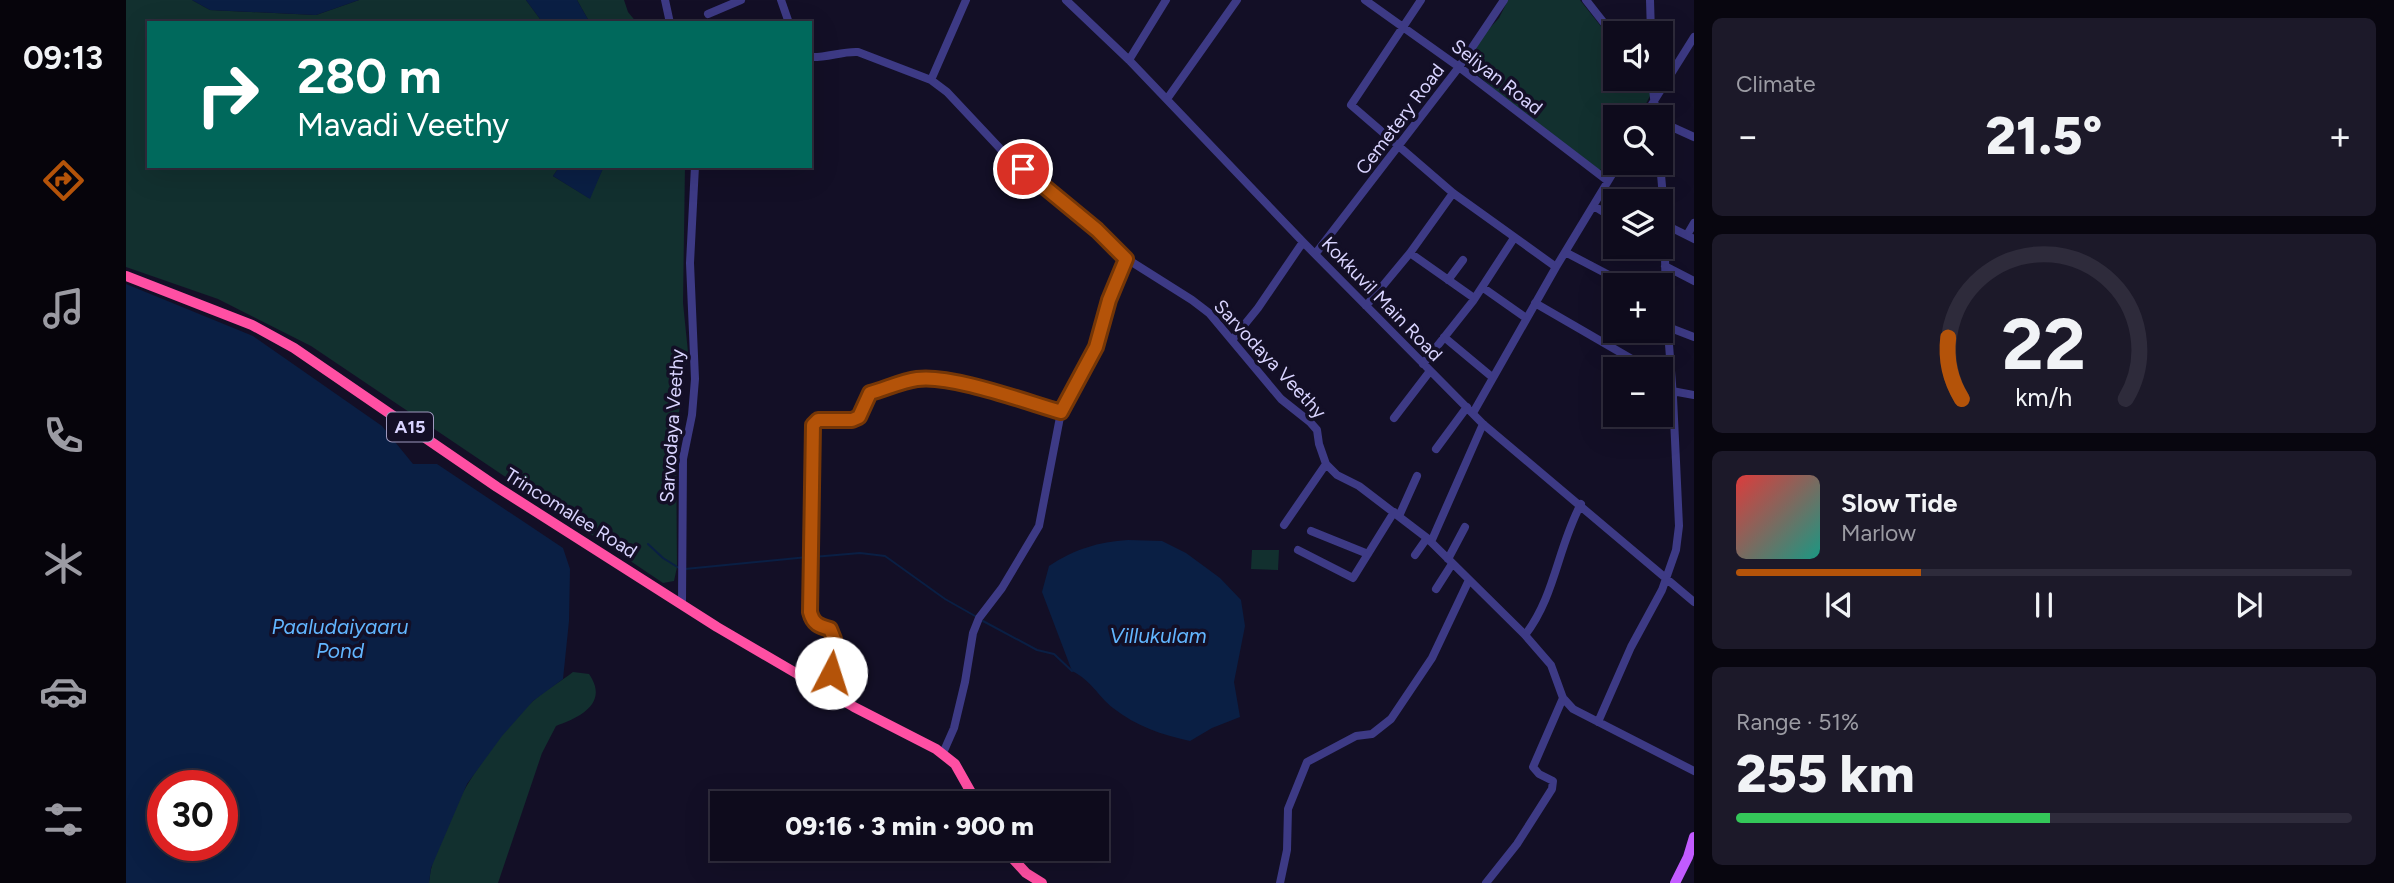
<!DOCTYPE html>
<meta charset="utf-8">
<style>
body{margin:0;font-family:Figtree,sans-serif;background:#1c1929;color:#f1f3f6;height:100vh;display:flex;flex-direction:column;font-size:26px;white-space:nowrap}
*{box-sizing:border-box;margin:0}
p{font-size:23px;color:#9b9ba3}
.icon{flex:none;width:38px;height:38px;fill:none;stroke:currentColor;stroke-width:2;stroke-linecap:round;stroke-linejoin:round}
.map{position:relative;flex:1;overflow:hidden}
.sheet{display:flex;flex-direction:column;gap:18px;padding:18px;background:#08060f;width:700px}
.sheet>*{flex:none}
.hud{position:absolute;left:21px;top:21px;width:665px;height:147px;border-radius:0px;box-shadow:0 7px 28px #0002,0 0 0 2px #2e2b3b;background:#00695c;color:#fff;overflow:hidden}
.tools{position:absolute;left:1477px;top:21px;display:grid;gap:14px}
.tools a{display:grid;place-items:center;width:70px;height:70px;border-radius:0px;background:#0e0b1c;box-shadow:0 7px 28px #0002,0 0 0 2px #2e2b3b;font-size:35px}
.speed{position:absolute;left:21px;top:770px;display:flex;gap:14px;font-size:35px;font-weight:700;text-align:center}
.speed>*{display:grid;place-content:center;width:91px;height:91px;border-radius:50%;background:#0e0b1c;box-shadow:0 7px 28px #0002,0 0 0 2px #2e2b3b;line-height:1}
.speed .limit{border:10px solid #d22;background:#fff;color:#111}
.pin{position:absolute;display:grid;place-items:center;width:60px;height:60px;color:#fff;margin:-30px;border:4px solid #fff;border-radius:50%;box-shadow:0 2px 7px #0007}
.me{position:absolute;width:77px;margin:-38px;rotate:5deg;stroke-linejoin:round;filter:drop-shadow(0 0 5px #0008)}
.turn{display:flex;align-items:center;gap:24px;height:147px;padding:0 35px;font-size:32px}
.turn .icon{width:91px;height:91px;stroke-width:2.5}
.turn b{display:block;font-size:49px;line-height:60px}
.big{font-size:52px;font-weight:800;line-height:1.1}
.sheet .widget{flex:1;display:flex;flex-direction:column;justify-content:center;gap:10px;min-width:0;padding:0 24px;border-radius:10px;background:#1c1929}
.sheet .dial{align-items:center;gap:0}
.dial svg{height:182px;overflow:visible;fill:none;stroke:#2e2b3b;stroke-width:7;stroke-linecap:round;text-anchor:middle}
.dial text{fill:#f1f3f6;stroke:none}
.song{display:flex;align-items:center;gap:21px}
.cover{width:84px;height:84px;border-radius:10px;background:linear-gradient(135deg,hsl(0 70% 55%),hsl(170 70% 35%))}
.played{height:7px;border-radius:4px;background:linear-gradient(90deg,#b45309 30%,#2e2b3b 30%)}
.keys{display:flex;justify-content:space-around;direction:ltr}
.heat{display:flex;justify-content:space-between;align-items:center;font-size:38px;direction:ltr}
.charge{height:10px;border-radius:5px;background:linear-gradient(90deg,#34c759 51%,#2e2b3b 0)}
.trip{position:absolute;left:584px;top:791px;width:399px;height:70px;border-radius:0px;background:#0e0b1c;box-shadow:0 7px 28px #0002,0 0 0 2px #2e2b3b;font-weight:800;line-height:70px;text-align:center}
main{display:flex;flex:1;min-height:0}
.menu{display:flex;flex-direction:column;width:126px;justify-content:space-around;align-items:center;background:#06040b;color:#9b9ba3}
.menu .icon{width:49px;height:49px}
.menu .current{color:#b45309}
.menu b{font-size:32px;color:#f1f3f6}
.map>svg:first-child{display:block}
</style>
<main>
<nav class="menu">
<b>09:13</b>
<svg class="icon current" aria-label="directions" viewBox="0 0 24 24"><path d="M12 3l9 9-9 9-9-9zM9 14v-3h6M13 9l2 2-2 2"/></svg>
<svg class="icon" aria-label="music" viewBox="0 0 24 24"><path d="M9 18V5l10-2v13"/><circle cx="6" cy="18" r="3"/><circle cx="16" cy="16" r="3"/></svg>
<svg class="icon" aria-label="phone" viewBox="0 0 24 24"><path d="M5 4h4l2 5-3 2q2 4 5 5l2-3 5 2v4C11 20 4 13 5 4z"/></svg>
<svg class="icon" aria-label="climate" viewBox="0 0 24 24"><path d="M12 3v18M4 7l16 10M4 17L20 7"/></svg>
<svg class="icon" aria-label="car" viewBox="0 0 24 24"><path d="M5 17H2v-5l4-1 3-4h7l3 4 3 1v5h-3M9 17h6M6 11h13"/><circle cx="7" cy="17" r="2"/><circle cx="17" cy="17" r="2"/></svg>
<svg class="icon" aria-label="filters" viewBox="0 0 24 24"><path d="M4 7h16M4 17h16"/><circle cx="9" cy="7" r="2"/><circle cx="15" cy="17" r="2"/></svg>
</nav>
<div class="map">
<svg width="1568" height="883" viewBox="0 0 1568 883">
<rect width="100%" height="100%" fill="#130f26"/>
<path fill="#12302f" d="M 0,0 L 66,0 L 84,10 L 190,15 L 233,0 L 400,0 L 417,23 L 23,23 L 23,166 L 434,166 L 427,176 L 463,198 L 478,166 L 559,166 L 557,303 L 562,352 L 550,433 L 551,567 L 548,581 L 537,583 L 185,346 L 92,299 L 0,267 Z
M 451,0 L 498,0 L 502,12 L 511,23 L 464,23 Z
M 1382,0 L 1454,0 L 1489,44 L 1489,79 L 1521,79 L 1524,82 L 1525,94 L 1513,117 L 1489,117 L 1489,161 L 1485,168 L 1472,170 L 1405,124 L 1335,59 L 1373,18 Z
M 1126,550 L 1153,550 L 1152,570 L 1125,569 Z
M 447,672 L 463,674 C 483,703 455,717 430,726 L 416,753 L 372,883 L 303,883 C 308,828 365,738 407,701 C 419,690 434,682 447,672 Z"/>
<path fill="#0a1f44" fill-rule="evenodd" d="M 66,0 L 233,0 L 190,15 L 84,10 Z
M 400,0 L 451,0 L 464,23 L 417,23 Z
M 434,166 L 478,166 L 464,199 L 427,176 Z
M 0,284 L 127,336 L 256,426 L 287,464 L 311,464 L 437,548 L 444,569 L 443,621 L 437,679 L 407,701 L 376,736 L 341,784 L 305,868 L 303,883 L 0,883 ZM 37,786 L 96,786 L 96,845 L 37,845 Z
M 1002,540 L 1036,541 L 1060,553 L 1094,578 L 1115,600 L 1119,626 L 1108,682 L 1114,717 L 1086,728 L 1064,741 C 1036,735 1010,726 987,708 C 972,696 965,680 946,671 L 916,592 L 923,566 C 949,549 972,542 1002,540 Z"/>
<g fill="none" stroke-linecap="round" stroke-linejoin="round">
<path stroke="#0a1f44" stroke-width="2" d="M 522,544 L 537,558 L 553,568
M 687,557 L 734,553 L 759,556 L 819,599 L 849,616
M 559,569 L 682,557
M 857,621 L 911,650 L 928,654 L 946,671"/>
<path stroke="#3d3a85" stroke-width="8" d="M 539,0 L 544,23
M 655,0 L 663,23
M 940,0 L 1003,60 L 1177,242 L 1357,424 L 1568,602
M 1239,0 L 1333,67 L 1482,181
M 1295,0 L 1225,105 L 1327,193 L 1430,267
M 1460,0 L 1489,37
M 1524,0 L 1525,33
M 582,14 L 615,0
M 684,57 C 701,58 716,51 732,52 L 805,80 L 821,92 L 883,158 L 971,230 L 1001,259 L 1066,300 L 1083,313 L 1155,399 L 1184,422 L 1191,430 L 1193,444 L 1200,464 L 1211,475 L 1233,486 L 1301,538 L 1399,635 L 1425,665 L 1437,698 L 1447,709 L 1568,771
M 1003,60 L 1040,0
M 1526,79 L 1530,117
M 805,80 L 840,0
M 1041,99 L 1111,0
M 1518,117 L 1568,37
M 1535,122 L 1568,137
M 1468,206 L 1489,219
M 1538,224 L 1568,239
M 1561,235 L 1568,223
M 1439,252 L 1502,285
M 1190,253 L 1333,67 L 1378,0
M 1284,253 L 1348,298
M 1539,266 L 1568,281
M 1322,280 L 1337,260
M 1356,287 L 1400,318
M 1409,303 L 1523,369
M 1240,306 L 1284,253 L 1327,193
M 1542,327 L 1568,337
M 1318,337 L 1366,377
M 1106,340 L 1132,308 L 1177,242
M 1297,364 L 1347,301 L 1388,238
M 1546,391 L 1568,395
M 1347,413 L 1430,267 L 1493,163
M 1268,418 L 1304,371
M 1310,449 L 1341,407
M 1273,516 L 1291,476
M 1158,525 L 1200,464
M 1185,531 L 1242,554
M 1305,542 L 1357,424
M 1172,550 L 1227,578 L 1268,512
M 1289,555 L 1301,538
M 1322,559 L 1339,527
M 1310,589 L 1326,564
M 556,604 L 557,459 L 566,415 L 569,379 L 564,263 L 569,166
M 1399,635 C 1429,597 1432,546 1455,504
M 704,694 L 708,639 L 704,629 C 693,626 687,624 684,612 L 687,425 L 692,420 L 726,420 L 733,417 L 744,393 C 759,389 776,381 791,379 C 825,374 900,402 935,412
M 1472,722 L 1505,647 L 1536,590 L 1550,550 L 1553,526 L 1547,397 L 1540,305 L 1538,209 L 1534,163
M 817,753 L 828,728 L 839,682 L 847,633 L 853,618 L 876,588 L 913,526 L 935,412 L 970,347 L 983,300 L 1001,259
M 1154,883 L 1161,850 L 1162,809 L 1181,762 L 1230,736 L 1246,734 L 1265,719 L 1306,658 L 1343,580
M 1360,883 L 1391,844 L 1426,789 L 1427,781 L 1413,774 L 1407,767 L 1437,698"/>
<path stroke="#c25bff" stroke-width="10" d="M 1549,883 L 1562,857 L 1568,837"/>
<path stroke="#ff4fa3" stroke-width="10" d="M 0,276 L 126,325 L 168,348 L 371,487 L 591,627 L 728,707 L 810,749 L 829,764 L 851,803
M 878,849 L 900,873 L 916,883"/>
</g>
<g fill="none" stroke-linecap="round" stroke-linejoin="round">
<g stroke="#753606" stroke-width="18">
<path id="route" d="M 705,673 L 708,639 L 704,629 C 693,626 687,624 684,612 L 687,425 L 692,420 L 726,420 L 733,417 L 744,393 C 759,389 776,381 791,379 C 825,374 900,402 935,412 L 970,347 L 983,300 L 1000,259 L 971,230 L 897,169"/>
</g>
<use href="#route" stroke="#b45309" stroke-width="12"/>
</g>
<g text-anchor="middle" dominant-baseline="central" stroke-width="7" stroke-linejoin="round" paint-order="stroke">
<rect fill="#130f26" stroke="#9e99be" stroke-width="2" x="261" y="412.5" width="46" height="29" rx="5"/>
<g font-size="18" font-weight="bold" fill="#d9d4ff">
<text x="284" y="427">A15</text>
</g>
<g font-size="19" fill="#d9d4ff" stroke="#130f26">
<text transform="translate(1371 77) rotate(38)">Seliyan Road</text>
<text transform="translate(1274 119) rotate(-53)">Cemetery Road</text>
<text transform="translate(1256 299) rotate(46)">Kokkuvil Main Road</text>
<text transform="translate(1144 359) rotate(47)">Sarvodaya Veethy</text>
<text transform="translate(546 426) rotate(-86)">Sarvodaya Veethy</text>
<text transform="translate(445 513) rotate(32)">Trincomalee Road</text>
</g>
<g font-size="21" font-style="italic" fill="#62b6ff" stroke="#130f26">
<text x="214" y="626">Paaludaiyaaru<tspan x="214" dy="24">Pond</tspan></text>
<text x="1032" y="635">Villukulam</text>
</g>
</g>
</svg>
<div class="tools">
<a><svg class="icon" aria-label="sound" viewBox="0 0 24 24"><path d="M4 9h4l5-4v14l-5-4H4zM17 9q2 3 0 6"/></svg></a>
<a><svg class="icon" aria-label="search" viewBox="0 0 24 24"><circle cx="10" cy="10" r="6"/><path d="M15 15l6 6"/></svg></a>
<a><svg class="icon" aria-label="layers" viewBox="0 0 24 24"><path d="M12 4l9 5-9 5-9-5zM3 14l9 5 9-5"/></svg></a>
<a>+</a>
<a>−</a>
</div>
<div class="speed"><div class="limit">30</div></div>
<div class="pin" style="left:897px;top:169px;background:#d93025"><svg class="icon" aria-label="arrive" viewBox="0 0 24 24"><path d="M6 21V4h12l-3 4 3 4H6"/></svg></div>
<svg class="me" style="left:705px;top:673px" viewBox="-20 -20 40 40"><circle r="19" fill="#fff"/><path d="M0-13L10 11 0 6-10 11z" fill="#b45309"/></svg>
<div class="trip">09:16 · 3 min · 900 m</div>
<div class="hud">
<div class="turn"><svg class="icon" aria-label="right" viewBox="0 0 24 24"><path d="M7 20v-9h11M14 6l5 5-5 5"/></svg><div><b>280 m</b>Mavadi Veethy</div></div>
</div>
</div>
<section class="sheet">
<div class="widget"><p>Climate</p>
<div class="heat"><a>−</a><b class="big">21.5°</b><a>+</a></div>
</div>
<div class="widget dial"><svg viewBox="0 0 100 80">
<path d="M14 69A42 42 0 1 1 86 69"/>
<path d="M14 69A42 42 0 0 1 8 42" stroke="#b45309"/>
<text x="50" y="56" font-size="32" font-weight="700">22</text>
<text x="50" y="72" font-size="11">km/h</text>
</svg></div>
<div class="widget">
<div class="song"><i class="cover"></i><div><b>Slow Tide</b><p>Marlow</p></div></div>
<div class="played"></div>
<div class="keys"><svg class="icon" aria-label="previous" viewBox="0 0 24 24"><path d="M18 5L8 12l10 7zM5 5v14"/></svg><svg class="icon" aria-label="pause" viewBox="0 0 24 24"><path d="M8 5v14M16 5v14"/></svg><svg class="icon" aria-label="next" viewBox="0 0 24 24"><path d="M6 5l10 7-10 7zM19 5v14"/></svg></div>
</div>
<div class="widget"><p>Range · 51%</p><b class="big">255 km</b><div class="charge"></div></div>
</section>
</main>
